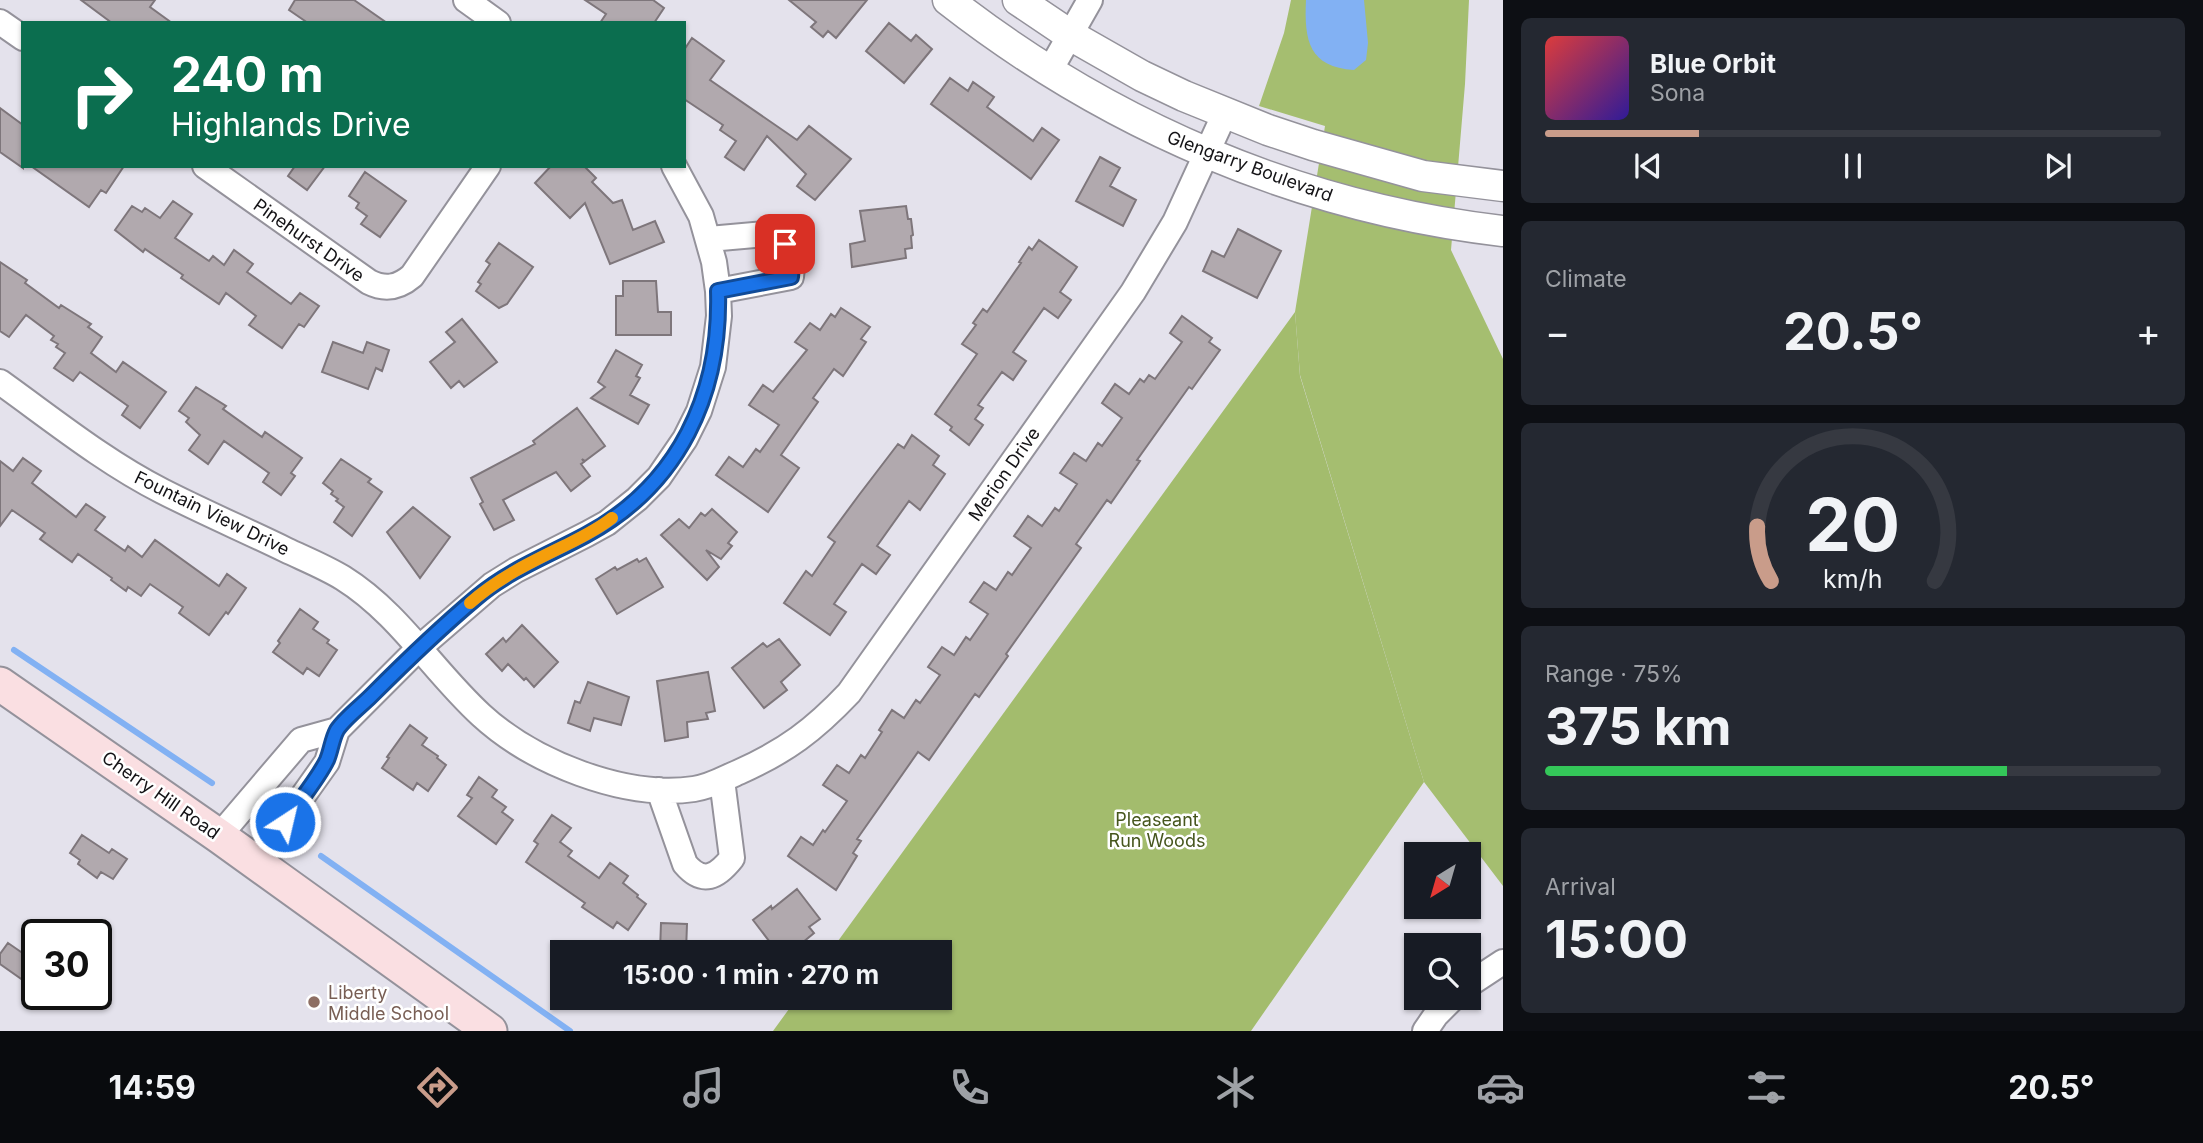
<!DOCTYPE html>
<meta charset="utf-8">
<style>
body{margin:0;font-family:Inter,sans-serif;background:#242831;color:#f1f3f6;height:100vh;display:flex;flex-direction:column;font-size:26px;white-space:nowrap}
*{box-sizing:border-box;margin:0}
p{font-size:23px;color:#9ea1a6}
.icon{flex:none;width:38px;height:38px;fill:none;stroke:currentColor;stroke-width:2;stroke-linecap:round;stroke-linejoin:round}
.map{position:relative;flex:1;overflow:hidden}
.details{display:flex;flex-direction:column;gap:18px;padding:18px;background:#0d0f14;width:700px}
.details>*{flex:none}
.banner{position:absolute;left:21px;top:21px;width:665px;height:147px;border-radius:0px;box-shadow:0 2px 5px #0004;background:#0b6e4f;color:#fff;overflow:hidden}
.needle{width:46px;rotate:217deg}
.controls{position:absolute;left:1404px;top:842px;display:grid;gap:14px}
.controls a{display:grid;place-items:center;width:77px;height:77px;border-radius:0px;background:#171b24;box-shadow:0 2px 5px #0004;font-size:35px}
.speed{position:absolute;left:21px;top:919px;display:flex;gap:14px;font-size:35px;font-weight:700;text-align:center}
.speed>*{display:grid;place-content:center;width:91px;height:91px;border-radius:50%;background:#171b24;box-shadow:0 2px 5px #0004;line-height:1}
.speed .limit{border:4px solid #111;border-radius:10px;background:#fff;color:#111}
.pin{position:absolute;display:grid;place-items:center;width:60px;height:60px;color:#fff;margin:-30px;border-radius:14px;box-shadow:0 4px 10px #0006}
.me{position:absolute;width:77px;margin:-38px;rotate:35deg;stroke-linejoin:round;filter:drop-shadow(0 0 5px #0008)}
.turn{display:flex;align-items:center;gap:24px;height:147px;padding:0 35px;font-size:32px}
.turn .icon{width:91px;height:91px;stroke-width:2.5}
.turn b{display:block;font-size:49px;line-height:60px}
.big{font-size:52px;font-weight:700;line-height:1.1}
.details .tile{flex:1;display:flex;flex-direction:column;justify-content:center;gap:10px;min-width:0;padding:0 24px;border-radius:10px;background:#242831}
.details .dial{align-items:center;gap:0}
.dial svg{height:182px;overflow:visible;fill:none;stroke:#363941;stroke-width:7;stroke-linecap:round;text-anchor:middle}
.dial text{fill:#f1f3f6;stroke:none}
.song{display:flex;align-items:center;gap:21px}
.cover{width:84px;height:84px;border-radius:10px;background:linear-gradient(135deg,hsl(0 70% 55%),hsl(250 70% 35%))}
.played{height:7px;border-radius:4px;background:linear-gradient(90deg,#c99c8a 25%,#363941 25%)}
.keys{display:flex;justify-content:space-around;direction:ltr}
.heat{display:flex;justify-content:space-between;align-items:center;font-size:38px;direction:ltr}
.charge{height:10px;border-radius:5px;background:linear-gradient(90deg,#34c759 75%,#363941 0)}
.trip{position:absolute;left:550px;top:940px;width:402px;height:70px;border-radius:0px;background:#171b24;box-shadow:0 2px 5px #0004;font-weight:700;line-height:70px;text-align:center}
.tabs{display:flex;height:112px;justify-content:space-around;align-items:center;background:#090b0e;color:#9ea1a6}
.tabs .icon{width:49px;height:49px}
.tabs .selected{color:#c99c8a}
.tabs b{font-size:32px;color:#f1f3f6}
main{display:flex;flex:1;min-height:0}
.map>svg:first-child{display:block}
</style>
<main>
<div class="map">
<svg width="1503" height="1031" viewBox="0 0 1503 1031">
<rect width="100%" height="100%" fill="#e4e2ec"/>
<path fill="#a5be70" d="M 1291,0 L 1469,0 L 1465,84 L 1451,250 L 1503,359 L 1503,886 L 1424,782 L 1300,375 L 1295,312 L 1325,126 L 1259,106 L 1284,33 Z"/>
<path fill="#a3bc6d" d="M 1295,312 L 1300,376 L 1424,782 L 1251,1031 L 773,1031 L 797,998 L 940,998 L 940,952 L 830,952 Z"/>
<path fill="#82b1f3" d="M 1306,0 L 1364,0 L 1368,43 L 1366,60 L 1354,70 C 1309,67 1304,41 1306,0 Z"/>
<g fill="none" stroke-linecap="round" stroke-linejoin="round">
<path stroke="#82b1f3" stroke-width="6" d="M 14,650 L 212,783
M 321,856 L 570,1031"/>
</g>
<path fill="#b1a9ae" stroke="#7e767b" stroke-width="2" d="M 81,0 L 155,0 L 150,7 L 172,23 L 112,23 Z
M 295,0 L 354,0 L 387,23 L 308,23 L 289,10 Z
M 585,0 L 653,0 L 664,8 L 654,23 L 600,23 L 606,14 Z
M 789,0 L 867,0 L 836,38 L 828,31 L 823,37 L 811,27 L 816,22 Z
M 889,23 L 911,41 L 916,35 L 932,49 L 904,83 L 866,51 Z
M 692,38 L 724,61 L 710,80 L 797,140 L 809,126 L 851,159 L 815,200 L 797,186 L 806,174 L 767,136 L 744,170 L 725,157 L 736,141 L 720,130 L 723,125 L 684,99 L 684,50 Z
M 950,78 L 968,91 L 973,82 L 994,97 L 987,107 L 1033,141 L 1042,128 L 1059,140 L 1031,179 L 931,104 Z
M 0,108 L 23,125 L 23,168 L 0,152 Z
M 1100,157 L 1120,168 L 1110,186 L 1136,200 L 1123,226 L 1076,201 Z
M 31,166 L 124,166 L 106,193 L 101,190 L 89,207 Z
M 295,166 L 325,166 L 307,190 L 288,176 Z
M 551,166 L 584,166 L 596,178 L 592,182 L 613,203 L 622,200 L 633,230 L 655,221 L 664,242 L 610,264 L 585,203 L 570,218 L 535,183 Z
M 365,172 L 406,201 L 380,237 L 361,224 L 367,216 L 356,208 L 359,203 L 349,196 Z
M 173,201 L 192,214 L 175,238 L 209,261 L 213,256 L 224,265 L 234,250 L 253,264 L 247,272 L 291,304 L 300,293 L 319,306 L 304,327 L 299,324 L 282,348 L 249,325 L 256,316 L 226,293 L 219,304 L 181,278 L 183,275 L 145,249 L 143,252 L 115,230 L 132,206 L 142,212 L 145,208 L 160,218 Z
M 906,206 L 908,219 L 911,219 L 913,235 L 911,236 L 912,248 L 905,249 L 906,258 L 852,267 L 850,244 L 865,241 L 860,211 Z
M 1238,229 L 1281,251 L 1257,298 L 1203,271 L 1212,251 L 1224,257 Z
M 1039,240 L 1077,267 L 1060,292 L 1071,300 L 1058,318 L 1044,308 L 1013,352 L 1026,361 L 1013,380 L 1002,372 L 978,405 L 983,408 L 975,419 L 983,425 L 969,445 L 950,430 L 952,427 L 935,414 L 977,354 L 962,344 L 976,325 L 973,323 L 983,309 L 987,312 L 994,302 L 1021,263 L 1019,262 L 1029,247 L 1032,250 Z
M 499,243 L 533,267 L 507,304 L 499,308 L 476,291 L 481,284 L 478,282 L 490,264 L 486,261 Z
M 0,262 L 27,280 L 25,283 L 59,308 L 61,305 L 91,324 L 88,327 L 102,337 L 91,353 L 116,372 L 123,362 L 166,392 L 140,428 L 122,415 L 128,406 L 80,372 L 73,381 L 54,368 L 65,353 L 56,347 L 58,344 L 51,340 L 54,336 L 26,315 L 9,337 L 0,331 Z
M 623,281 L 656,281 L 658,312 L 671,312 L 671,335 L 616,335 L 616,296 L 623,296 Z
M 841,308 L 870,327 L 861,339 L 866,342 L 843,376 L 834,369 L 813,398 L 818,402 L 781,455 L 799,468 L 768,512 L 716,475 L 729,457 L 743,467 L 756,449 L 760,452 L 779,425 L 749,405 L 763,385 L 773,392 L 807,350 L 795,342 L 810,323 L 820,330 L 831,314 L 835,317 Z
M 1182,316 L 1212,338 L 1209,342 L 1220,350 L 1192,389 L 1189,387 L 1137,460 L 1140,461 L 1111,503 L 1107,500 L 1076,544 L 1081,548 L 1006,654 L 1008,656 L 979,697 L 975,694 L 929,760 L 918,752 L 857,839 L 861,841 L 853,853 L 857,856 L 836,890 L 788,856 L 801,837 L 813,845 L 823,830 L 825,832 L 847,801 L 823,785 L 837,765 L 849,773 L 861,755 L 865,758 L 882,732 L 879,730 L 892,710 L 904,718 L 916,700 L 920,703 L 940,675 L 928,667 L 942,647 L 954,655 L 966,637 L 970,640 L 988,614 L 970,602 L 984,582 L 996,590 L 1008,572 L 1012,575 L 1031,548 L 1014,536 L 1028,516 L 1042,526 L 1055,508 L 1059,511 L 1077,484 L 1060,473 L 1074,453 L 1086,461 L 1098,443 L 1102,446 L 1122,418 L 1102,403 L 1115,384 L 1129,394 L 1140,379 L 1144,382 L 1149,375 L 1155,379 L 1182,342 L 1170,333 Z
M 462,319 L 497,362 L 464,387 L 459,381 L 451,388 L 430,362 L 455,342 L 446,332 Z
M 333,342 L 363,353 L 367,342 L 389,350 L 382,371 L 376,368 L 368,389 L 322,372 Z
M 616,350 L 642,365 L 636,376 L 640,378 L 630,395 L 649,405 L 638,424 L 591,398 L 605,387 L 598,382 Z
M 196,387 L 226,406 L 223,409 L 262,437 L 265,432 L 302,458 L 291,473 L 295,476 L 281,495 L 263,482 L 269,473 L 224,441 L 208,464 L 189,450 L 200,435 L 186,422 L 189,418 L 179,411 Z
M 577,408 L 605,446 L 585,461 L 582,459 L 584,462 L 581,464 L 590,476 L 571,491 L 556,472 L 503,500 L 514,520 L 494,530 L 480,504 L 483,502 L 471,478 L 535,444 L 533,441 Z
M 912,435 L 939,456 L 933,465 L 945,474 L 920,510 L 909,501 L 877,546 L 890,555 L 876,574 L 862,564 L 834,604 L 846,612 L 830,635 L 784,603 L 806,571 L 812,576 L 835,542 L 828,537 L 859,495 L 898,444 L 904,448 Z
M 23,458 L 41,471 L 32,483 L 76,517 L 86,504 L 105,517 L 95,530 L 125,551 L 128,546 L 142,557 L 155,540 L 219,586 L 227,574 L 246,588 L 228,614 L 226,612 L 209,635 L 179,613 L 183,607 L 150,584 L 141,596 L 128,587 L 126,591 L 111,580 L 112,578 L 78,554 L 72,562 L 40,539 L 45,533 L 12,510 L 0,526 L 0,461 L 13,471 Z
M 341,459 L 371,479 L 368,482 L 382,492 L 352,536 L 334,522 L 344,507 L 336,501 L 338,499 L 331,494 L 333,491 L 323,483 Z
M 413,507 L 450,537 L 420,578 L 387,532 Z
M 712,509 L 737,532 L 728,543 L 732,546 L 721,559 L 706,550 L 719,567 L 707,580 L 661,535 L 679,519 L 689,528 L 701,513 L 705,516 Z
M 646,558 L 663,587 L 617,614 L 596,579 L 615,567 L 617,570 L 637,559 L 639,562 Z
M 300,609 L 318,622 L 313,629 L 329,640 L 327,643 L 337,650 L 319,676 L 307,668 L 303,674 L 273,652 L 280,643 L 278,641 Z
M 522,625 L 558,662 L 534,687 L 526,678 L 524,680 L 508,664 L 502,671 L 486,654 L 503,638 L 506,642 Z
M 779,639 L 800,665 L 781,682 L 787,690 L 764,708 L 732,668 L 763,643 L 767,647 Z
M 708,672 L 715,711 L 706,713 L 708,719 L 687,722 L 688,737 L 665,741 L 657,681 Z
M 588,682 L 629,697 L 621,725 L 594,718 L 590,731 L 568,723 L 575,701 L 580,703 Z
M 410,725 L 427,738 L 422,745 L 438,756 L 437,758 L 446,765 L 428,791 L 417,783 L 413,790 L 382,768 L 389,758 L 387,757 Z
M 479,777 L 497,790 L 492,797 L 506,807 L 502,812 L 513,820 L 496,844 L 458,816 L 472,798 L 467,795 Z
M 552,815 L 571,828 L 560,842 L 572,851 L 568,856 L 599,878 L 610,863 L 628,876 L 623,883 L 638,895 L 637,897 L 646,904 L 628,930 L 617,922 L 613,928 L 582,907 L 585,903 L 526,862 L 538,844 L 534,841 Z
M 82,835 L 109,853 L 112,849 L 127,859 L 113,879 L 101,872 L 97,878 L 78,864 L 80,860 L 70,853 Z
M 797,889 L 820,919 L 809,927 L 814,933 L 802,943 L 802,947 L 796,952 L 776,950 L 753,920 L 771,906 L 772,909 Z
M 661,923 L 687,924 L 686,952 L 660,952 Z
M 8,943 L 37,963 L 37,990 L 0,964 L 0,954 Z"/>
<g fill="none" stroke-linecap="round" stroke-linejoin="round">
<g stroke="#94929b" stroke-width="28">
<path id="minor" d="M 466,0 L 498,23
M 0,22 L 23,38
M 1049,72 L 1090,0
M 205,166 L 369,282 C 385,290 398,288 412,276 L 488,166
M 709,239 L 777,233 L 793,256 L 791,277 L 718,291
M 0,382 C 53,420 105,462 162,491 C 203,512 245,530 286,550 C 305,559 325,567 343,578 C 399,613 433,671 481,715 C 532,762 624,799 694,789 C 710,787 725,778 739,772 C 786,751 814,730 849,693 L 1133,292 L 1175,222 L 1225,113
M 659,790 L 685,864 C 703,885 717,877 732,858 L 722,780
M 219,836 L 301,740 L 337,730
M 256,862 L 327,762 L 337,730 L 419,648 L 492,585 L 516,570 L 587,534 L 607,523 L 637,499 L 659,477 L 685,439 L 699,411 L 713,367 L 719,316 L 718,291 L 714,262 L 701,216 L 674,166
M 1468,985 L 1503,962
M 1425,1031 L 1436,1015 L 1453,998"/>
</g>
<g stroke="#94929b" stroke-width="33">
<path id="tertiary" d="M 948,0 C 1108,125 1300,208 1503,231
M 1018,0 L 1070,35 L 1142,76 L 1184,96 L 1268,130 L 1313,145 L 1423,176 L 1503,186"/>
</g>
<g stroke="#94929b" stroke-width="37">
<path id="secondary" d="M 0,684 L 219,836 L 490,1031"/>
</g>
<use href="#minor" stroke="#fff" stroke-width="24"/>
<use href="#tertiary" stroke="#fff" stroke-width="30"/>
<use href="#secondary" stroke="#fadfe2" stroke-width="33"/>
</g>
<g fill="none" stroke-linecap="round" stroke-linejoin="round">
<g stroke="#114b97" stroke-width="18">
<path id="route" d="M 285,822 C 297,804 318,779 327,760 C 331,751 332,739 337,730 C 344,719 361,706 371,696 C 405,662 439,629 476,598 C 509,570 549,555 586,535 C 679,485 721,394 718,291 L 791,277 L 793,256 L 785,244"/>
</g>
<use href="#route" stroke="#1a73e8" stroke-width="12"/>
<path stroke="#f59e0b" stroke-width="12" d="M 470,603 C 498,578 531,562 564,546 C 580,538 597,530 612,518"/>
</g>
<circle fill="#8d6e63" stroke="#fff" stroke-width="2.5" cx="314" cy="1002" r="7"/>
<g text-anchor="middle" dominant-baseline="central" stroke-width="5" stroke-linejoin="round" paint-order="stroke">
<g font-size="18" fill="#141316" stroke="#fff">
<text transform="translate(1250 166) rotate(20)">Glengarry Boulevard</text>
<text transform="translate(309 240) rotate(35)">Pinehurst Drive</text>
<text transform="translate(1004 474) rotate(-55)">Merion Drive</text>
<text transform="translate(212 513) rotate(26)">Fountain View Drive</text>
<text transform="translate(161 795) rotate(35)">Cherry Hill Road</text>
</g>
<g font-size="18" fill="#46561d" stroke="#fff">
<text x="1157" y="819">Pleaseant<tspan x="1157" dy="21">Run Woods</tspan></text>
</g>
<g font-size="18" fill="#785e54" stroke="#fff" text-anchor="start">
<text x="328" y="992">Liberty<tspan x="328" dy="21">Middle School</tspan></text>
</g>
</g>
</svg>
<div class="controls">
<a><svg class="needle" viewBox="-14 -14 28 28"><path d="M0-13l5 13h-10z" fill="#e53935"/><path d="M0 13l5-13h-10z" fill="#9ea1a6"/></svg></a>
<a><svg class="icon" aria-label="search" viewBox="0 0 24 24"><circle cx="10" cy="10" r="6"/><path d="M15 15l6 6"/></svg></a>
</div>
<div class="speed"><div class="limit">30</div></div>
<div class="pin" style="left:785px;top:244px;background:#d93025"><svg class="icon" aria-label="arrive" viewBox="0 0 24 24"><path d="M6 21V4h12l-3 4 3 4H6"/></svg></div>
<svg class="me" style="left:285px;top:822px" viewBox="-20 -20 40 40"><circle r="17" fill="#1a73e8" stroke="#fff" stroke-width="3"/><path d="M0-11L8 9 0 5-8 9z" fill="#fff"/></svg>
<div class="trip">15:00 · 1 min · 270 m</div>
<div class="banner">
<div class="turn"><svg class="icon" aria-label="right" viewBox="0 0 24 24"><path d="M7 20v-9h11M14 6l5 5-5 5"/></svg><div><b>240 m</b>Highlands Drive</div></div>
</div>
</div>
<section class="details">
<div class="tile">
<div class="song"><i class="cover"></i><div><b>Blue Orbit</b><p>Sona</p></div></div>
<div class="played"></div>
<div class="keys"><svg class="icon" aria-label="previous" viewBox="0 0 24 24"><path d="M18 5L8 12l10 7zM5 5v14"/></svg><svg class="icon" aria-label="pause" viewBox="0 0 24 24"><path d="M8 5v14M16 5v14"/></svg><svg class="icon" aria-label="next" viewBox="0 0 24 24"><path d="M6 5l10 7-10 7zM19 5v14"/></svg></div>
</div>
<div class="tile"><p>Climate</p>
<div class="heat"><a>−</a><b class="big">20.5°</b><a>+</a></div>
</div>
<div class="tile dial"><svg viewBox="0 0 100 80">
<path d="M14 69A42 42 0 1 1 86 69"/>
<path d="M14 69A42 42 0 0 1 8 45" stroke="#c99c8a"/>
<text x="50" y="56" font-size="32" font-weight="700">20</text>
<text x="50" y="72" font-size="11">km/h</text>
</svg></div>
<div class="tile"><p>Range · 75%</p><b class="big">375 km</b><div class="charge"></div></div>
<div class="tile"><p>Arrival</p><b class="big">15:00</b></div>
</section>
</main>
<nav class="tabs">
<b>14:59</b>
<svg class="icon selected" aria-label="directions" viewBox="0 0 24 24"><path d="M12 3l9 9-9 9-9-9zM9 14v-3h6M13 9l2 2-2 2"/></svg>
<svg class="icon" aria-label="music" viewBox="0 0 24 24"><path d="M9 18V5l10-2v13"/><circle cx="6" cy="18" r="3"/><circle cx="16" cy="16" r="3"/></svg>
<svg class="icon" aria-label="phone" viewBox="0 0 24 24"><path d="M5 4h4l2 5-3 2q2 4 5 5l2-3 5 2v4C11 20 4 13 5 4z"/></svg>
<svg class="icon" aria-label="climate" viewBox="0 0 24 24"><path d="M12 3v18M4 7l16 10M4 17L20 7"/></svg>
<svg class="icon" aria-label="car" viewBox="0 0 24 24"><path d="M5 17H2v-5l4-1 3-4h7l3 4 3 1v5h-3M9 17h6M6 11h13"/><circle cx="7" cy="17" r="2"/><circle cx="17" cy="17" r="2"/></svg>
<svg class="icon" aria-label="filters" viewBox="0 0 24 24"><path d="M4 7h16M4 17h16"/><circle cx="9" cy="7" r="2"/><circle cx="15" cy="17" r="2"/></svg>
<b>20.5°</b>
</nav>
